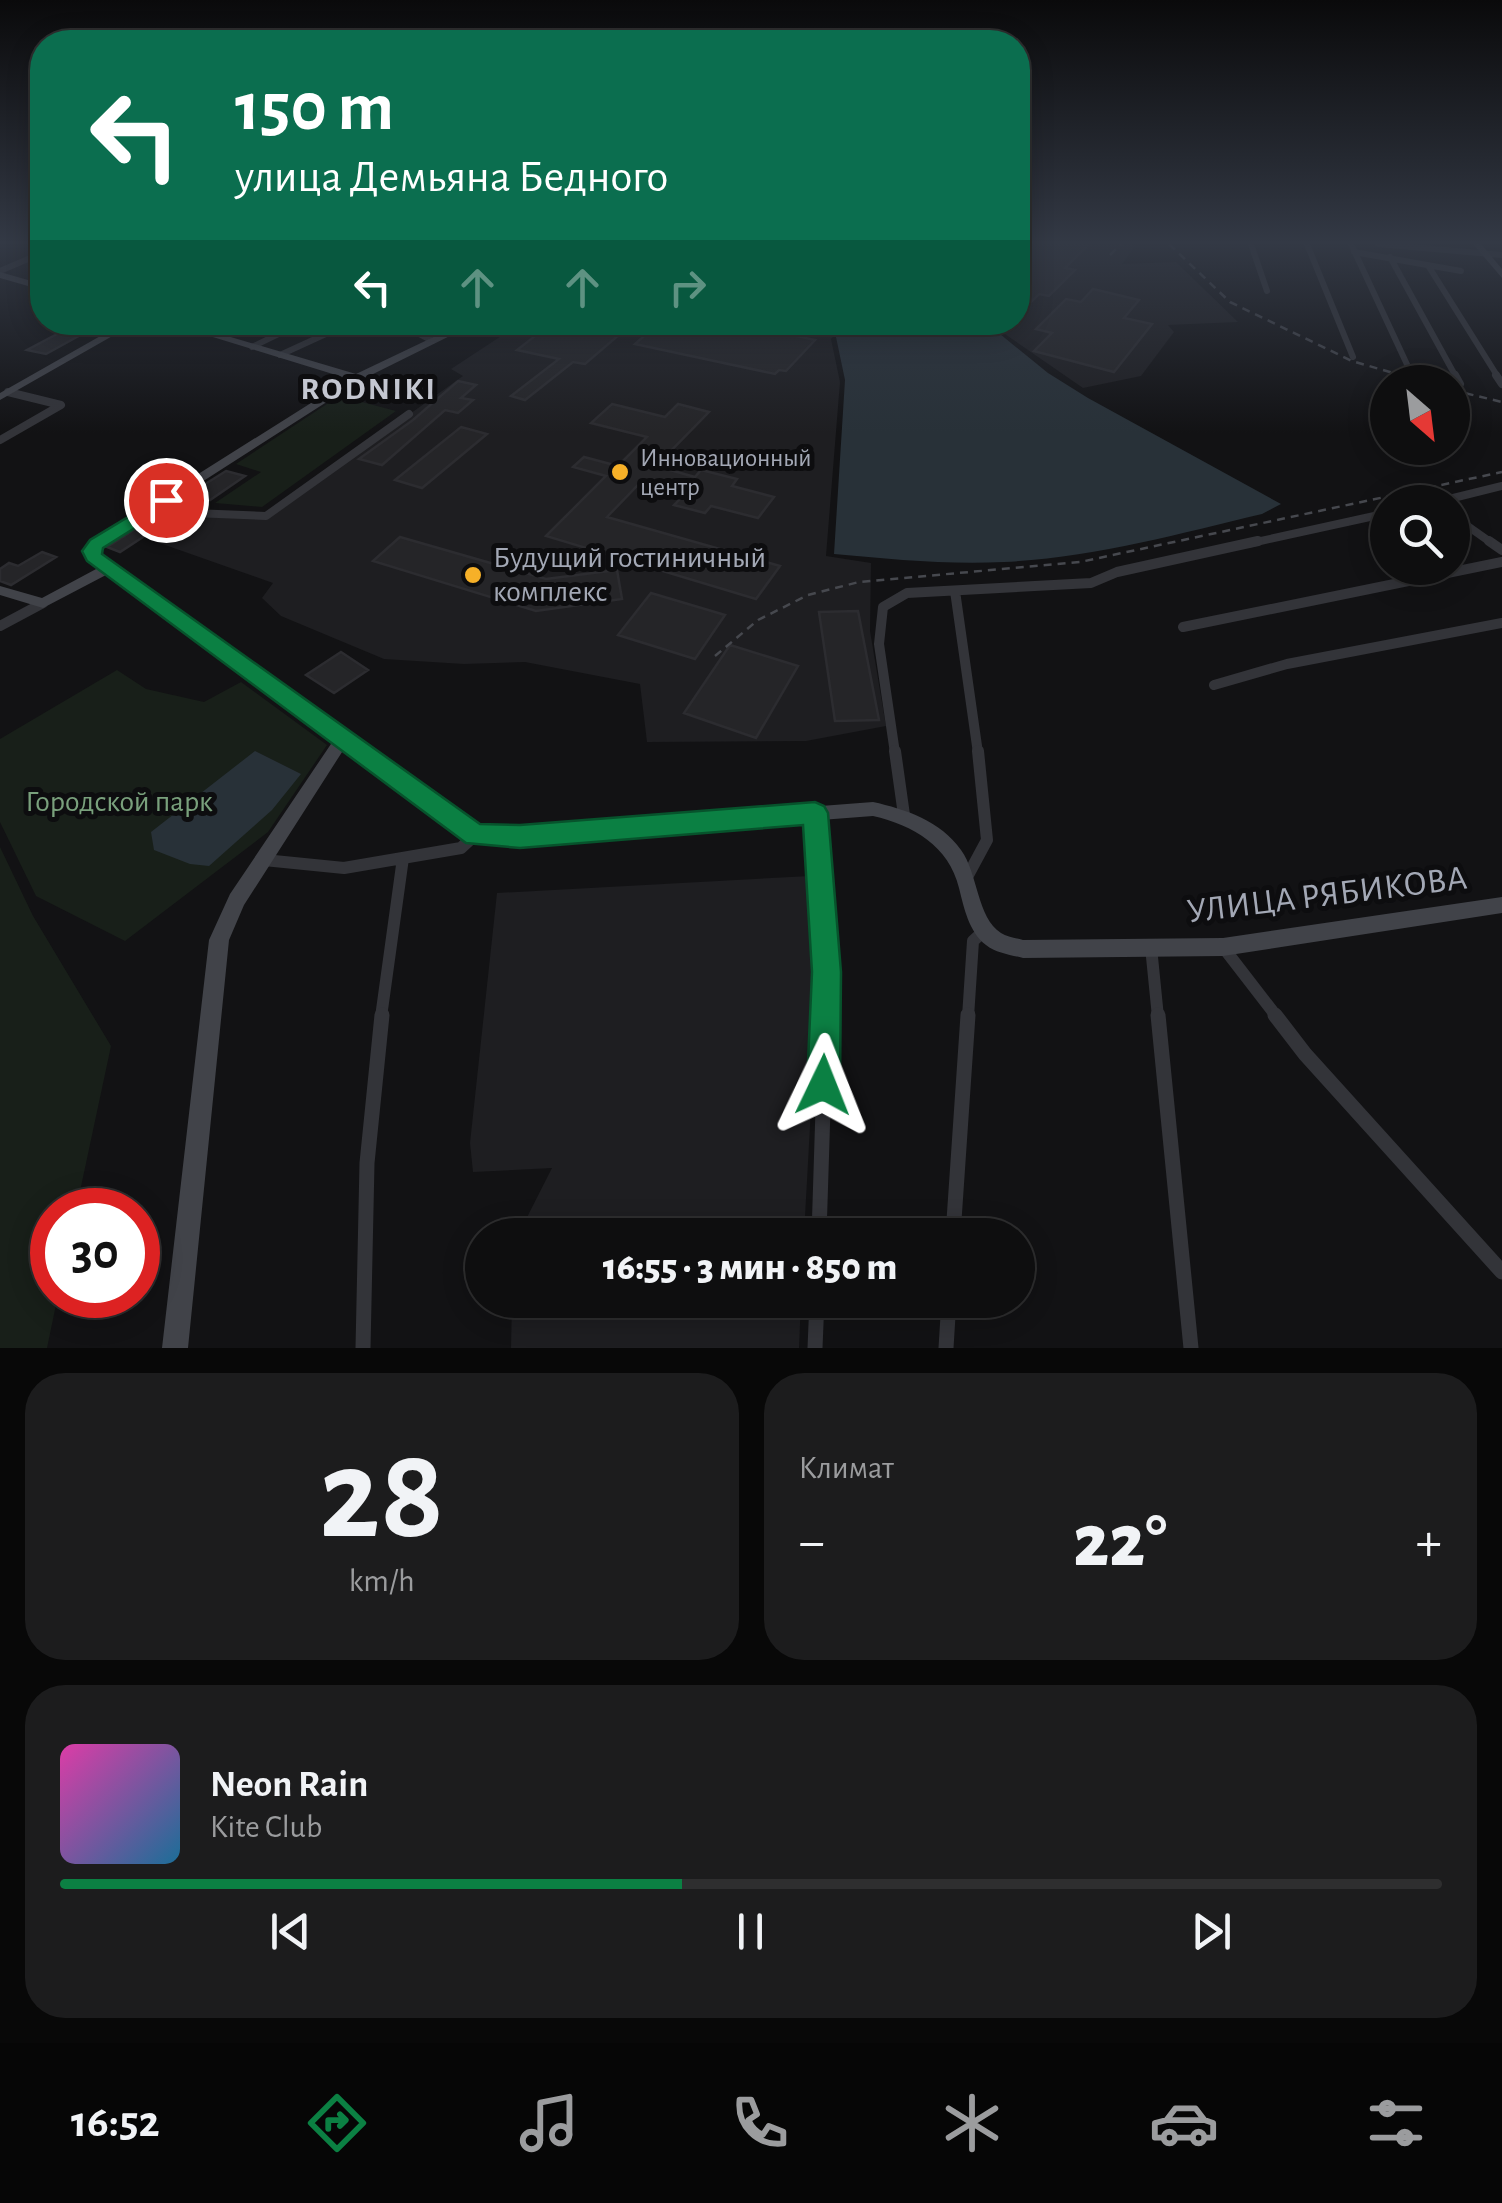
<!DOCTYPE html>
<html lang="ru">
<meta charset="utf-8">
<style>
body{margin:0;font-family:"Alegreya Sans",sans-serif;background:#1c1c1d;color:#f1f3f6;height:100vh;display:flex;flex-direction:column;font-size:38px;white-space:nowrap}
*{box-sizing:border-box;margin:0}
p{font-size:32px;color:#9b9c9e}
.icon{flex:none;width:55px;height:55px;fill:none;stroke:currentColor;stroke-width:2;stroke-linecap:round;stroke-linejoin:round}
.map{position:relative;height:1348px;overflow:hidden}
.details{display:flex;flex-direction:column;gap:25px;padding:25px;background:#080808;flex:1}
.details>*{flex:none}
.top-card{position:absolute;left:30px;top:30px;width:1000px;height:305px;border-radius:40px;box-shadow:0 5px 25px #0003,0 0 0 2px #2e2e2f;background:#0b6e4f;color:#fff;overflow:hidden}
.needle{width:65px;rotate:152deg}
.buttons{position:absolute;left:1370px;top:365px;display:grid;gap:20px}
.buttons a{display:grid;place-items:center;width:100px;height:100px;border-radius:50%;background:#0e0e0f;box-shadow:0 5px 25px #0003,0 0 0 2px #2e2e2f;font-size:50px}
.speed{position:absolute;left:30px;top:1188px;display:flex;gap:20px;font-size:50px;font-weight:700;text-align:center}
.speed>*{display:grid;place-content:center;width:130px;height:130px;border-radius:50%;background:#0e0e0f;box-shadow:0 5px 25px #0003,0 0 0 2px #2e2e2f;line-height:1}
.speed .limit{border:15px solid #d22;background:#fff;color:#111}
.pin{position:absolute;display:grid;place-items:center;width:85px;height:85px;color:#fff;margin:-42px;border:5px solid #fff;border-radius:50%;box-shadow:0 2px 10px #0007}
.me{position:absolute;width:110px;margin:-55px;rotate:2deg;stroke-linejoin:round;filter:drop-shadow(0 0 8px #0008)}
.turn{display:flex;align-items:center;gap:35px;height:210px;padding:0 40px;font-size:45px}
.turn .icon{width:130px;height:130px;stroke-width:2.5}
.turn b{display:block;font-size:70px;line-height:85px}
.lanes{display:flex;align-items:center;height:95px;padding:0 40px;background:#0003;justify-content:center;gap:50px;direction:ltr}
.lanes .off{opacity:.35}
.big{font-size:75px;font-weight:800;line-height:1.1}
.details .tile{flex:1;display:flex;flex-direction:column;justify-content:center;gap:15px;min-width:0;padding:0 35px;border-radius:40px;background:#1c1c1d}
.details .dial{align-items:center;gap:0}
.dial b{font-size:130px;line-height:1}
.song{display:flex;align-items:center;gap:30px}
.cover{width:120px;height:120px;border-radius:15px;background:linear-gradient(135deg,hsl(320 70% 55%),hsl(200 70% 35%))}
.played{height:10px;border-radius:5px;background:linear-gradient(90deg,#0b8043 45%,#2e2e2f 45%)}
.keys{display:flex;justify-content:space-around;direction:ltr}
.heat{display:flex;justify-content:space-between;align-items:center;font-size:55px;direction:ltr}
.details .tiles{flex:1;display:grid;gap:25px;grid-template-columns:1fr 1fr}
.tile:last-child{grid-column:span 2}
.trip{position:absolute;left:465px;top:1218px;width:570px;height:100px;border-radius:50px;background:#0e0e0f;box-shadow:0 5px 25px #0003,0 0 0 2px #2e2e2f;font-weight:800;line-height:100px;text-align:center}
.dock{display:flex;height:160px;justify-content:space-around;align-items:center;background:#060606;color:#9b9c9e}
.dock .icon{width:70px;height:70px}
.dock .active{color:#0b8043}
.dock b{font-size:45px;color:#f1f3f6}
.map>svg:first-child{display:block}
</style>
<div class="map">
<svg width="1502" height="1348" viewBox="0 0 1502 1348">
<rect width="100%" height="100%" fill="#121214"/>
<path fill="#1e1e21" d="M 1018,244 L 1137,244 L 1122,264 L 1176,262 L 1238,322 L 1168,325 L 1174,332 L 1141,376 L 1083,388 L 1002,332 L 950,323 L 1018,322 Z
M 521,323 L 846,323 L 831,339 L 840,382 L 826,556 L 871,563 L 870,631 L 886,726 L 806,741 L 647,742 L 640,684 L 525,662 L 464,664 L 384,659 L 281,616 L 262,598 L 273,583 L 151,540 L 193,513 L 267,516 L 463,376 L 451,369 Z
M 810,876 L 818,981 L 804,1235 L 518,1235 L 552,1168 L 473,1172 L 470,1143 L 497,893 Z
M 512,1300 L 801,1300 L 799,1348 L 511,1348 Z"/>
<path fill="#181f19" d="M 339,396 L 396,411 L 262,507 L 215,503 L 261,472 L 236,464 Z
M 117,670 L 146,689 L 204,702 L 241,682 L 327,745 L 268,832 L 125,941 L 36,896 L 0,822 L 0,739 Z
M 0,847 L 33,916 L 111,1046 L 76,1210 L 52,1210 L 52,1295 L 58,1295 L 47,1348 L 0,1348 Z"/>
<path fill="#283138" d="M 850,323 L 938,323 L 1000,334 L 1048,373 L 1088,398 L 1281,504 L 1262,514 C 1178,534 1091,558 1004,562 C 947,565 890,559 834,554 L 845,380 L 836,337 Z
M 255,751 L 301,774 L 272,810 L 209,866 L 190,864 L 154,850 L 151,832 Z"/>
<path fill="#252528" stroke="#2c2c30" stroke-width="2.5" d="M 1018,244 L 1089,244 L 1065,268 L 1075,270 L 1049,296 L 1039,294 L 1018,315 Z
M 1093,289 L 1139,300 L 1124,318 L 1152,324 L 1114,372 L 1034,351 L 1052,333 L 1036,329 L 1066,299 L 1081,302 Z
M 80,322 L 104,322 L 46,354 L 27,350 Z
M 553,322 L 634,322 L 585,364 L 573,362 L 525,400 L 511,396 L 559,359 L 517,350 Z
M 660,322 L 754,322 L 750,326 L 815,340 L 786,371 L 779,370 L 775,374 L 635,344 Z
M 458,381 L 476,385 L 461,398 L 473,400 L 458,413 L 445,410 L 382,465 L 359,459 L 413,420 Z
M 612,404 L 665,417 L 678,404 L 709,412 L 656,466 L 695,477 L 701,470 L 737,479 L 732,486 L 774,497 L 758,518 L 711,506 L 705,513 L 674,505 L 681,498 L 637,486 L 607,517 L 780,566 L 756,599 L 546,536 L 606,476 L 573,467 L 584,457 L 618,466 L 647,437 L 591,423 Z
M 461,427 L 487,434 L 422,488 L 395,480 Z
M 226,471 L 245,476 L 210,500 L 191,493 Z
M 167,509 L 178,514 L 120,552 L 107,547 Z
M 400,537 L 546,579 L 617,570 L 622,599 L 536,611 L 373,561 Z
M 42,552 L 56,557 L 11,585 L 0,581 L 0,569 L 9,563 L 18,566 Z
M 651,593 L 725,615 L 695,659 L 618,635 Z
M 858,611 L 879,720 L 835,721 L 819,612 Z
M 730,645 L 798,666 L 756,738 L 684,713 Z
M 341,652 L 368,670 L 334,693 L 306,675 Z"/>
<g fill="none" stroke-linecap="round" stroke-linejoin="round">
<path stroke="#333439" stroke-width="6" d="M 1251,244 L 1267,291
M 1307,244 L 1353,357
M 1351,244 L 1411,373
M 1378,244 L 1502,255
M 1354,252 L 1461,271
M 1390,257 L 1456,377
M 1429,267 L 1498,377
M 0,271 L 42,253
M 396,322 L 431,340
M 252,347 L 303,322
M 280,355 L 352,322"/>
<path stroke="#333439" stroke-width="8" d="M 1455,375 L 1460,384
M 1496,375 L 1502,384
M 0,440 L 61,405 L 8,392
M 166,500 L 193,513 L 266,516 L 409,414
M 1437,502 L 1502,486
M 1452,515 L 1493,544
M 1247,544 L 1388,513"/>
<path stroke="#333439" stroke-width="10" d="M 1489,541 L 1502,550
M 955,591 L 978,753
M 0,626 L 43,603
M 1183,627 L 1502,562
M 1214,685 L 1287,664 L 1502,623
M 895,753 L 879,644 L 883,607 L 907,593 L 1091,583 L 1117,572 L 1258,541"/>
<path stroke="#333439" stroke-width="12" d="M 895,751 L 904,815
M 815,813 L 827,972 L 826,1017
M 264,860 L 344,868 L 461,848 L 475,835
M 966,879 L 987,840 L 978,751
M 1151,947 L 1158,1017
M 1223,947 L 1277,1017
M 381,1017 L 403,858
M 968,1017 L 973,941 L 985,930"/>
<path stroke="#333439" stroke-width="15" d="M 1158,1015 L 1191,1348
M 1275,1015 L 1305,1054 L 1502,1272
M 819,1235 L 826,1015
M 953,1235 L 968,1015
M 363,1348 L 367,1163 L 382,1015
M 815,1348 L 817,1300
M 946,1348 L 949,1300"/>
<path fill="#414349" fill-rule="evenodd" d="M 1473,244 L 1481,244 L 1502,269 L 1502,278 Z
M 0,272 L 42,284 L 42,290 L 0,278 Z
M 125,322 L 137,322 L 0,400 L 0,393 Z
M 164,322 L 180,322 L 356,374 L 465,322 L 478,322 L 361,380 L 102,546 L 99,553 L 112,566 L 478,828 L 520,829 L 873,802 C 905,809 941,821 961,850 C 978,873 977,918 1001,933 C 1007,937 1016,938 1023,940 L 1223,938 L 1502,897 L 1502,913 L 1223,956 L 1023,958 C 1011,955 996,953 986,945 C 969,932 964,908 959,888 C 949,846 913,825 873,816 L 520,843 L 469,840 L 344,749 L 244,905 L 229,940 L 188,1348 L 162,1348 L 209,940 L 230,894 L 333,741 L 106,575 L 43,608 L 0,595 L 0,586 L 42,598 L 98,568 L 85,554 L 92,541 L 349,379 Z"/>
<path stroke="#46484e" stroke-width="2.5" stroke-dasharray="8 6" stroke-linecap="butt" d="M 1169,244 L 1230,302 L 1352,361 L 1424,382
M 1110,255 L 1121,244
M 1452,390 L 1502,402
M 715,656 L 758,620 L 808,595 L 859,582 L 1080,562 L 1502,472"/>
</g>
<linearGradient id="sky" x2="0" y2="1"><stop stop-color="#0a0a0b"/><stop offset="0.56" stop-color="#333945"/><stop offset="1" stop-color="#333945" stop-opacity="0"/></linearGradient>
<rect width="1502" height="433" fill="url(#sky)"/>
<path fill="#0b8043" stroke="#07532c" stroke-width="2.5" d="M 166,494 L 175,500 L 173,504 L 103,548 L 102,554 L 480,824 L 520,825 L 815,802 L 824,806 L 828,813 L 841,972 L 840,1085 L 835,1096 L 823,1101 L 812,1096 L 807,1085 L 812,972 L 803,825 L 520,848 L 466,843 L 87,561 L 82,551 L 90,540 Z"/>
<g fill="#f6b028" stroke="#0d0d0f" stroke-width="4">
<circle cx="620" cy="472" r="10"/>
<circle cx="473" cy="575" r="10"/>
</g>
<g text-anchor="middle" dominant-baseline="central" stroke-width="10" stroke-linejoin="round" paint-order="stroke">
<g font-size="25" fill="#a3a8b5" stroke="#0d0d0f" text-anchor="start">
<text x="640" y="458">Инновационный<tspan x="640" dy="29">центр</tspan></text>
</g>
<g font-size="30" fill="#a3a8b5" stroke="#0d0d0f" text-anchor="start">
<text x="493" y="558">Будущий гостиничный<tspan x="493" dy="34">комплекс</tspan></text>
</g>
<g font-size="30" fill="#79a07c" stroke="#0d0d0f">
<text x="119" y="802">Городской парк</text>
</g>
<g font-size="32" font-weight="bold" letter-spacing="2.5" fill="#c4c7d1" stroke="#0d0d0f">
<text x="369" y="389">RODNIKI</text>
</g>
<g font-size="35" fill="#a3a8b5" stroke="#0d0d0f">
<text transform="translate(1327 895) rotate(-7)">УЛИЦА РЯБИКОВА</text>
</g>
</g>
</svg>
<div class="buttons">
<a><svg class="needle" viewBox="-14 -14 28 28"><path d="M0-13l5 13h-10z" fill="#e53935"/><path d="M0 13l5-13h-10z" fill="#9b9c9e"/></svg></a>
<a><svg class="icon" aria-label="search" viewBox="0 0 24 24"><circle cx="10" cy="10" r="6"/><path d="M15 15l6 6"/></svg></a>
</div>
<div class="speed"><div class="limit">30</div></div>
<div class="pin" style="left:166px;top:500px;background:#d93025"><svg class="icon" aria-label="arrive" viewBox="0 0 24 24"><path d="M6 21V4h12l-3 4 3 4H6"/></svg></div>
<svg class="me" style="left:823px;top:1085px" viewBox="-20 -20 40 40"><path d="M0-17L14 15 0 8-14 15z" fill="#0b8043" stroke="#fff" stroke-width="4"/></svg>
<div class="trip">16:55 · 3 мин · 850 m</div>
<div class="top-card">
<div class="turn"><svg class="icon" aria-label="left" viewBox="0 0 24 24"><path d="M17 20v-9H6M10 6l-5 5 5 5"/></svg><div><b>150 m</b>улица Демьяна Бедного</div></div>
<div class="lanes"><svg class="icon" aria-label="left" viewBox="0 0 24 24"><path d="M17 20v-9H6M10 6l-5 5 5 5"/></svg><svg class="icon off" aria-label="ahead" viewBox="0 0 24 24"><path d="M12 20V5M6 11l6-6 6 6"/></svg><svg class="icon off" aria-label="ahead" viewBox="0 0 24 24"><path d="M12 20V5M6 11l6-6 6 6"/></svg><svg class="icon off" aria-label="right" viewBox="0 0 24 24"><path d="M7 20v-9h11M14 6l5 5-5 5"/></svg></div>
</div>
</div>
<section class="details">
<div class="tiles">
<div class="tile dial"><b>28</b><p>km/h</p></div>
<div class="tile"><p>Климат</p>
<div class="heat"><a>−</a><b class="big">22°</b><a>+</a></div>
</div>
<div class="tile">
<div class="song"><i class="cover"></i><div><b>Neon Rain</b><p>Kite Club</p></div></div>
<div class="played"></div>
<div class="keys"><svg class="icon" aria-label="previous" viewBox="0 0 24 24"><path d="M18 5L8 12l10 7zM5 5v14"/></svg><svg class="icon" aria-label="pause" viewBox="0 0 24 24"><path d="M8 5v14M16 5v14"/></svg><svg class="icon" aria-label="next" viewBox="0 0 24 24"><path d="M6 5l10 7-10 7zM19 5v14"/></svg></div>
</div>
</div>
</section>
<nav class="dock">
<b>16:52</b>
<svg class="icon active" aria-label="directions" viewBox="0 0 24 24"><path d="M12 3l9 9-9 9-9-9zM9 14v-3h6M13 9l2 2-2 2"/></svg>
<svg class="icon" aria-label="music" viewBox="0 0 24 24"><path d="M9 18V5l10-2v13"/><circle cx="6" cy="18" r="3"/><circle cx="16" cy="16" r="3"/></svg>
<svg class="icon" aria-label="phone" viewBox="0 0 24 24"><path d="M5 4h4l2 5-3 2q2 4 5 5l2-3 5 2v4C11 20 4 13 5 4z"/></svg>
<svg class="icon" aria-label="climate" viewBox="0 0 24 24"><path d="M12 3v18M4 7l16 10M4 17L20 7"/></svg>
<svg class="icon" aria-label="car" viewBox="0 0 24 24"><path d="M5 17H2v-5l4-1 3-4h7l3 4 3 1v5h-3M9 17h6M6 11h13"/><circle cx="7" cy="17" r="2"/><circle cx="17" cy="17" r="2"/></svg>
<svg class="icon" aria-label="filters" viewBox="0 0 24 24"><path d="M4 7h16M4 17h16"/><circle cx="9" cy="7" r="2"/><circle cx="15" cy="17" r="2"/></svg>
</nav>
